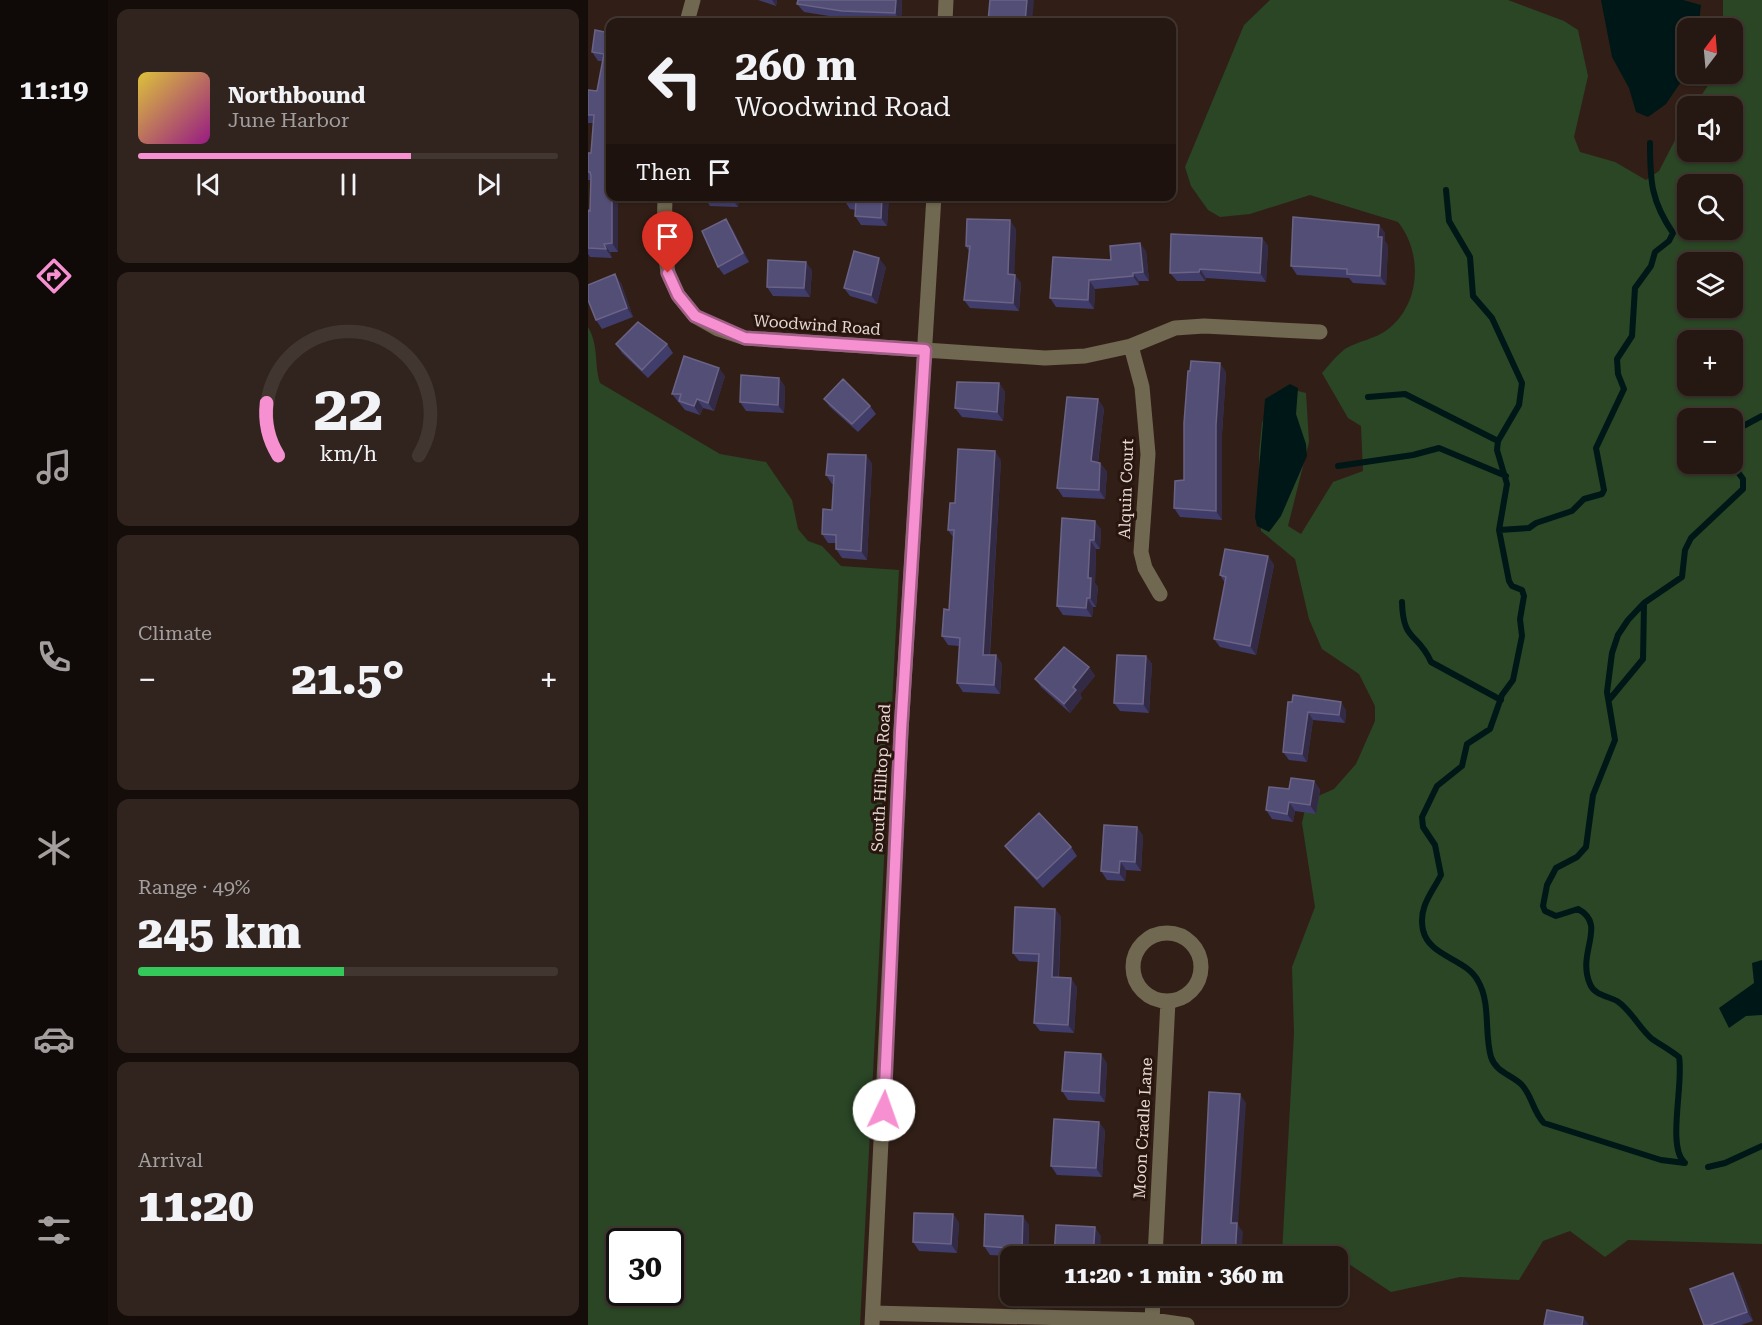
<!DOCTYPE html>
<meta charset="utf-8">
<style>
body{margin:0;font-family:"Roboto Serif",serif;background:#31241f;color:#f1f3f6;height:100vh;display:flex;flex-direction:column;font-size:22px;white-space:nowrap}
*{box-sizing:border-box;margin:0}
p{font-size:20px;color:#a39f9f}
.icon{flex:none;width:33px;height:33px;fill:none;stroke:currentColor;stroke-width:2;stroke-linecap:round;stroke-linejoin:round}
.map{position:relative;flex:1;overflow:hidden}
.panel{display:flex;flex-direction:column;gap:9px;padding:9px;background:#140d09;width:480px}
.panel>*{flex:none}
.guide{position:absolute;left:18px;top:18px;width:570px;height:183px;border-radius:12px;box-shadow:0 2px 4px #0004,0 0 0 2px #423631;background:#251711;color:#f1f3f6;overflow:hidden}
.needle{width:39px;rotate:16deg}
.controls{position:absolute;left:1089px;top:18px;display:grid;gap:12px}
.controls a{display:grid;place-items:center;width:66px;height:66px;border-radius:12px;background:#251711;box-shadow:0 2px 4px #0004,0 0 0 2px #423631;font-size:30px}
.speed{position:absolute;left:18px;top:1228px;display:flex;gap:12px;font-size:30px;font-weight:700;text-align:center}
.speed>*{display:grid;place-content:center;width:78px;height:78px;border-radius:50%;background:#251711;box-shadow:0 2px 4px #0004,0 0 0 2px #423631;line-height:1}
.speed .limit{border:3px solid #111;border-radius:9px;background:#fff;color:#111}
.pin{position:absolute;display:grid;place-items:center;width:51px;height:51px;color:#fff;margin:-62px -26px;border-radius:50% 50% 50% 0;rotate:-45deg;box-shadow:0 0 6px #0007}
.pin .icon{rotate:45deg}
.me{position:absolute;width:66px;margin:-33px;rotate:3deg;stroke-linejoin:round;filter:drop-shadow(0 0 4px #0008)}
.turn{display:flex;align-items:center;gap:21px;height:126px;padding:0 30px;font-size:27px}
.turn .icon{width:78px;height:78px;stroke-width:2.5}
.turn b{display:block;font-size:42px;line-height:51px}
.then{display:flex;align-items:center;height:57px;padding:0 30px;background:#0003;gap:12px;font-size:22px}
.big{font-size:45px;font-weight:800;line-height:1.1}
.panel .widget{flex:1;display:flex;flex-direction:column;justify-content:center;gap:9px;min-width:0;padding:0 21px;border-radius:12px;background:#31241f}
.panel .dial{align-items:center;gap:0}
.dial svg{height:156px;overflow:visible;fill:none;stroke:#423631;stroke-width:7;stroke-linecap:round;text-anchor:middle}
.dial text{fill:#f1f3f6;stroke:none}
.song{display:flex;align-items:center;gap:18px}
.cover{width:72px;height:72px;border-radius:9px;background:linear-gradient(135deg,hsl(50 70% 55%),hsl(310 70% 35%))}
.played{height:6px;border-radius:3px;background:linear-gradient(90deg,#f690d0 65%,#423631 65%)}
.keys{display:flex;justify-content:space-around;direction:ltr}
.heat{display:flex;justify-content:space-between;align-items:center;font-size:33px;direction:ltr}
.charge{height:9px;border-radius:4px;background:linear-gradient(90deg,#34c759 49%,#423631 0)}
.trip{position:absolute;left:412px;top:1246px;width:348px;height:60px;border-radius:12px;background:#251711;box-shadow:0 2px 4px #0004,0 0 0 2px #423631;font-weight:800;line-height:60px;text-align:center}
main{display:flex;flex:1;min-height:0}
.tab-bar{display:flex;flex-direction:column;width:108px;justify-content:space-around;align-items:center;background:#0f0907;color:#a39f9f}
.tab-bar .icon{width:42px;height:42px}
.tab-bar .selected{color:#f690d0}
.tab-bar b{font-size:27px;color:#f1f3f6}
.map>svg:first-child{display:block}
</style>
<main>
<nav class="tab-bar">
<b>11:19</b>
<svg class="icon selected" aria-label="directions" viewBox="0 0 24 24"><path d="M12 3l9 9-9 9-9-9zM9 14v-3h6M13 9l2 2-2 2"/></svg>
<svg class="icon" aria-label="music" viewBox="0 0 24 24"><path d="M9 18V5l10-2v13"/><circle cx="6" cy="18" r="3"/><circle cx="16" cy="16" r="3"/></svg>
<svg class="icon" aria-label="phone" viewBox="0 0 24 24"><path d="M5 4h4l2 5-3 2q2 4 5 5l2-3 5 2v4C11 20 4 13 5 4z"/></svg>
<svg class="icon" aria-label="climate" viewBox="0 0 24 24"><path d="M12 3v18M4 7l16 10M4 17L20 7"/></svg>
<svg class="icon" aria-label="car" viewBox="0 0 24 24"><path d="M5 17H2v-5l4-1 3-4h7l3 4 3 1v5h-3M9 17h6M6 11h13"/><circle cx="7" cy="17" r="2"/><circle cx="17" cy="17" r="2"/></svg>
<svg class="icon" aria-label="filters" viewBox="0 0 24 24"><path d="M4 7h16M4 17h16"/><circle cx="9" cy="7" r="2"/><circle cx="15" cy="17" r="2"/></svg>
</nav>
<section class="panel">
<div class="widget">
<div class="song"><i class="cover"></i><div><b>Northbound</b><p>June Harbor</p></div></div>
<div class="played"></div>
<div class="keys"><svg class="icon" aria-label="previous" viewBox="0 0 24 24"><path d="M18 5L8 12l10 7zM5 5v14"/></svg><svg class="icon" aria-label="pause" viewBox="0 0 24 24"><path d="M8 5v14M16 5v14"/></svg><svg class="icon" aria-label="next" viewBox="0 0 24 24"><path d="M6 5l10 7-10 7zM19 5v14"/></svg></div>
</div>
<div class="widget dial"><svg viewBox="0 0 100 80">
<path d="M14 69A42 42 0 1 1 86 69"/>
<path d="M14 69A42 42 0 0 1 8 42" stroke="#f690d0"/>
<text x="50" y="56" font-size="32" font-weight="700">22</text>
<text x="50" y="72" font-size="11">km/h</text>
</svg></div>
<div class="widget"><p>Climate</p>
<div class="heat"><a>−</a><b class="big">21.5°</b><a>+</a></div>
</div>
<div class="widget"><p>Range · 49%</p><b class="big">245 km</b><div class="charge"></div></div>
<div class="widget"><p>Arrival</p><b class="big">11:20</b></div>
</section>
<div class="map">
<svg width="1174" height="1325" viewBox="0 0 1174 1325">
<rect width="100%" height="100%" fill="#311f17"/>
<path fill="#2a4625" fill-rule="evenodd" d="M 682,0 L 920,0 L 976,21 L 990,30 L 1000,76 L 986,137 L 992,152 L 1027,162 L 1058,180 L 1071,171 L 1099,117 L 1100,152 L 1144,152 L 1144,106 L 1106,106 L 1128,74 L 1144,74 L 1144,28 L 1135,28 L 1135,0 L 1174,0 L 1174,1244 L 1040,1240 L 1017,1257 L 982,1231 L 955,1241 L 931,1280 L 872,1277 L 803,1292 L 749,1256 L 694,1254 L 706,1033 L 704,967 L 727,907 L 714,823 L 717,809 L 728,797 L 746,789 L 768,764 L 787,721 L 787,706 L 771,674 L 734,649 L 721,619 L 707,559 L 673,531 L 671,453 L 674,423 L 687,393 L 702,389 L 718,393 L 721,442 L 700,526 L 713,534 L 745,482 L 775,471 L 773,426 L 760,418 L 734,373 C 741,365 749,355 757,349 C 770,341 787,339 799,330 C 833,305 835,253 810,222 L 722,195 L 662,214 L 632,217 L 620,210 L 603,186 L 597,167 L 656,25 ZM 1100,184 L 1144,184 L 1144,230 L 1100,230 ZM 1100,262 L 1144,262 L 1144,308 L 1100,308 ZM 1100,340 L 1144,340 L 1144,386 L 1100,386 ZM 1100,418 L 1144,418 L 1144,464 L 1100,464 Z
M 0,327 C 11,346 6,364 12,383 L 132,454 L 178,462 L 204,500 L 210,529 L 220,541 L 234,546 L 253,566 L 311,570 L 272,1325 L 0,1325 ZM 32,1242 L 82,1242 L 82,1293 L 32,1293 Z"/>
<path fill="#001717" d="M 1013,0 L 1095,0 L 1113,5 L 1111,22 L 1120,23 L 1123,26 L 1123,28 L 1100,28 L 1099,73 L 1078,104 L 1060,117 L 1048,112 L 1041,88 L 1024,57 Z
M 702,384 L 710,388 L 708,414 L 718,444 L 719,456 L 693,516 L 681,532 L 669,526 L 667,517 L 677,399 Z
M 1174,960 L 1174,1015 L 1158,1016 L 1141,1028 L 1131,1008 L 1166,983 L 1164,963 Z"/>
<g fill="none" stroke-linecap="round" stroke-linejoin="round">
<path stroke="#001717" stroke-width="6" d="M 858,190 L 861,221 L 882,257 L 885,296 L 904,318 L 934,383 L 931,405 L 910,441 L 909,450 L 919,484 L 911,530 L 921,581 L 924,586 L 934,590 L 936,596 L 932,619 L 934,636 L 925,680 L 914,695 L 902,729 L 879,744 L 874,766 L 849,786 L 834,817 L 835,827 L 847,845 L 853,875 C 844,893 830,907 835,930 C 841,957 878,958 890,981 C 903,1003 896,1033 903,1057 C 908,1072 922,1074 933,1084 C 944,1095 945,1112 956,1123 L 1073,1160 L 1097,1163
M 780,397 L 817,394 L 910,441
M 1144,432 L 1174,416
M 750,466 L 825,455 L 851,448 L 918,476
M 911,530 L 941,528 L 948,523 L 984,511 L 996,499 L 1014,494 L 1016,490 L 1008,448 L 1036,389 L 1030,374 L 1029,359 L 1044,336 L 1047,288 L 1063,266 L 1067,252 L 1081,241 L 1085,233 C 1063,201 1062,181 1062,143
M 814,602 C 815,643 830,632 843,662 L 913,700
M 1021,700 L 1055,659 L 1056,604
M 1096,1162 C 1079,1146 1096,1082 1091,1057 C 1082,1050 1073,1045 1064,1039 C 1051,1028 1043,1010 1029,1001 C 1020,996 1006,995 1002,984 C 988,952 1020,925 990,909 L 968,916 L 957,911 L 955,906 L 959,885 L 968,868 L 989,857 L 998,847 L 1005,795 L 1027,740 L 1019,692 L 1024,653 L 1030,635 L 1040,620 L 1056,603 L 1094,577 L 1097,550 L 1103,538 L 1155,489 L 1155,479 L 1144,464
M 1120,1167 L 1137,1163 L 1174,1146"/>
<path stroke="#706850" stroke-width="15" d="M 99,22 L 105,0
M 357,22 L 358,0
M 77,196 L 76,243 L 80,273 L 90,295 L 107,316 L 130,329 L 157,338 L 457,358 L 497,356 L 543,346 L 587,328 L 616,326 L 732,332
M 543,346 L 554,387 L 560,454 L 553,552 L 557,568 L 572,594
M545 967a34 34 0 1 1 68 0a34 34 0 1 1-68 0Z
M 567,1257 L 580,1001
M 285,1313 L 564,1320 L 599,1325
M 284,1325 L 313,731 L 346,196
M 564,1325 L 565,1296"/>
</g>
<path fill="#413d6b" d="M 170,0 L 189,0 L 188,6 Z
M 314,0 L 313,22 L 260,19 L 216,12 L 209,4 Z
M 22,33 L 22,196 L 34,196 L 34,200 L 30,200 L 30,252 L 22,252 L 24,258 L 2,257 L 0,254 L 0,248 L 3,180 L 0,180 L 0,153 L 3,153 L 5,123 L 0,123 L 0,115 L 9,91 L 15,61 L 10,61 L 4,52 Z
M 116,196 L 151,196 L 150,207 L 122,206 Z
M 256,196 L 301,196 L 299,226 L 273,225 L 267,216 L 268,210 L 262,209 L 256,200 Z
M 138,219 L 144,228 L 161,262 L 136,275 L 130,267 Z
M 791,225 L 797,233 L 797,241 L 800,246 L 798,285 L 765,283 L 761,278 L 709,275 L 703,266 Z
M 428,229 L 426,274 L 433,283 L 431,311 L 382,308 L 376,300 L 381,251 L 378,246 Z
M 674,238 L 680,246 L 678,282 L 618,278 L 617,281 L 589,281 L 582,273 Z
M 558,251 L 561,281 L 551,281 L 551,285 L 507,289 L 506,309 L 468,307 L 462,298 L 523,260 Z
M 298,267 L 289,304 L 262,296 L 256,288 Z
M 224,270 L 222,297 L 185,296 L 179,287 Z
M 33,283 L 45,317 L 14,329 L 8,320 Z
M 28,344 L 79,344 L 85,353 L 60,378 L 34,353 Z
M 638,372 L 634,434 L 634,520 L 592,517 L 586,508 Z
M 137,376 L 126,411 L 115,408 L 112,415 L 97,410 L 84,394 Z
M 191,378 L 197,387 L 196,413 L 158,411 L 152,402 Z
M 411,383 L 417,392 L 415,421 L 374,417 L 367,408 Z
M 236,399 L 282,406 L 288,414 L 270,432 L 242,407 Z
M 516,408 L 510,463 L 512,463 L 519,472 L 517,499 L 475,497 L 469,488 Z
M 413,460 L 402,655 L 408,655 L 414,664 L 412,694 L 375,692 L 369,683 L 371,646 L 360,645 L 354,636 L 361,610 L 365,537 L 360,530 L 367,503 Z
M 284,463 L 279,560 L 254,558 L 248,549 L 248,543 L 240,543 L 234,534 L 244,510 L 246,484 L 244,484 L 238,475 Z
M 474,518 L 513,529 L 512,549 L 508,549 L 507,583 L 510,587 L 508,607 L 505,607 L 504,617 L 475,615 L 469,606 Z
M 680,556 L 686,565 L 668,655 L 632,647 L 626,639 L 637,583 L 632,575 Z
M 558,656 L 564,664 L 561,713 L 532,711 L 526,703 Z
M 501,667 L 507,676 L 492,694 L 494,698 L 482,713 L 453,687 L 447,679 Z
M 700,702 L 758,710 L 757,723 L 725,720 L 719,762 L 701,760 L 695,752 Z
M 726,781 L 732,790 L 728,814 L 707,811 L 705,822 L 684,819 L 678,810 L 701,789 Z
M 549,827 L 555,836 L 553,871 L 538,870 L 537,881 L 519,880 L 513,871 Z
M 417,846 L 483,847 L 489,856 L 455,888 L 423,854 Z
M 467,909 L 473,917 L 471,977 L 489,987 L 486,1033 L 452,1031 L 446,1023 L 450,962 L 431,961 L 425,953 Z
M 519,1063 L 517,1102 L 480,1100 L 474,1091 Z
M 517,1130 L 514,1177 L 469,1175 L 463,1166 Z
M 365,1214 L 371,1223 L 369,1253 L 331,1251 L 325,1242 Z
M 441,1225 L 440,1257 L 402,1255 L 396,1246 Z
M 1151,1282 L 1165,1321 L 1153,1325 L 1116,1325 Z"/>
<path fill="#332a45" d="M 184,0 L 189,0 L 188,6 Z
M 308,0 L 314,0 L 313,22 L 307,13 Z
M 439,0 L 446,0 L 444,22 L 437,22 Z
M 24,196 L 27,196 L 30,200 L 30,252 L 24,243 Z
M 144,196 L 151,196 L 150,207 L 144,199 Z
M 294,196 L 301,196 L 299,226 L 293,218 Z
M 138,219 L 144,228 L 161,262 L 155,253 Z
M 422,220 L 428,229 L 426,283 L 420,274 Z
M 791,225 L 797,233 L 797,241 L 800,246 L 798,285 L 792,276 L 790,237 Z
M 674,238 L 680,246 L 678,282 L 672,273 Z
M 552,243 L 558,251 L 561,281 L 555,272 Z
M 16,244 L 22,252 L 24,258 L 18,249 Z
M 291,258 L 298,267 L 289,304 L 283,295 Z
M 218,262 L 224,270 L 222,297 L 216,288 Z
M 612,269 L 618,278 L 617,281 L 611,272 Z
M 545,273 L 551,281 L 551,285 L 545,276 Z
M 27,274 L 33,283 L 45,317 L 39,308 Z
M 427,275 L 433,283 L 431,311 L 425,303 Z
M 501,280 L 507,289 L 506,309 L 500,300 Z
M 632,363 L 638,372 L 634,434 L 634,520 L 628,511 L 628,425 Z
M 131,368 L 137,376 L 126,411 L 120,403 Z
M 191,378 L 197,387 L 196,413 L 190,405 Z
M 411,383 L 417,392 L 415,421 L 409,412 Z
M 109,399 L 115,408 L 112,415 L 106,406 Z
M 510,399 L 516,408 L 509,470 L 503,461 Z
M 407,451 L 413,460 L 401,663 L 395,655 Z
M 278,455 L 284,463 L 279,560 L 273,551 Z
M 512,463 L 519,472 L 517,499 L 511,490 Z
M 507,521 L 513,529 L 512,549 L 506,540 Z
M 502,540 L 508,549 L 507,583 L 510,587 L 508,607 L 502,598 L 500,578 Z
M 680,556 L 686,565 L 668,655 L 662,646 Z
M 499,598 L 505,607 L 504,617 L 498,608 Z
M 408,655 L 414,664 L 412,694 L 406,685 Z
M 558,656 L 564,664 L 561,713 L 555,704 Z
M 501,667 L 507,676 L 492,694 L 494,698 L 482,713 L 476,704 L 485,687 Z
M 753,702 L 758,710 L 757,723 L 751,715 Z
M 720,712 L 725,720 L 719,762 L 714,754 Z
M 726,781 L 732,790 L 728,814 L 722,805 Z
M 701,802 L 707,811 L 705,822 L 699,814 Z
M 549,827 L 555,836 L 553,871 L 547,862 Z
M 532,861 L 538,870 L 537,881 L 531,873 Z
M 467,909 L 473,917 L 470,986 L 464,977 Z
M 483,978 L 489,987 L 486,1033 L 480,1025 Z
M 513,1054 L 519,1063 L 517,1102 L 511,1093 Z
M 652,1094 L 658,1103 L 650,1225 L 655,1232 L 653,1257 L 647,1257 L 643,1223 Z
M 511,1122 L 517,1130 L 514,1177 L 508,1168 Z
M 365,1214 L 371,1223 L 369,1253 L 363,1244 Z
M 435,1216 L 441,1225 L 440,1257 L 434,1249 Z
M 507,1227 L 513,1236 L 512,1257 L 505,1257 Z
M 1145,1273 L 1151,1282 L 1165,1321 L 1159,1312 Z
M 995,1317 L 1001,1325 L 994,1325 Z"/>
<path fill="#534e76" stroke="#6a6385" stroke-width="1.5" d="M 210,0 L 308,0 L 307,13 L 254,11 L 209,4 Z
M 402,0 L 439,0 L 437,22 L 400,22 Z
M 7,30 L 22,33 L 22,196 L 24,196 L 24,243 L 16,244 L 18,249 L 0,248 L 0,210 L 2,211 L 3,176 L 2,172 L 0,172 L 0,153 L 3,153 L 6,115 L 0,115 L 0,90 L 9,91 L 16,54 L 4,52 Z
M 116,196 L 144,196 L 144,199 L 116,197 Z
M 256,196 L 294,196 L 293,218 L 267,216 L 268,201 L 256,200 Z
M 705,217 L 791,225 L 790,237 L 794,237 L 792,276 L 759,274 L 759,269 L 703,266 Z
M 138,219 L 155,253 L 130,267 L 114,231 Z
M 379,219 L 422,220 L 420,274 L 427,275 L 425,303 L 376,300 L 382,246 L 378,246 Z
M 583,234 L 674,238 L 672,273 L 612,269 L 611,272 L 582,273 Z
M 552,243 L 555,272 L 545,273 L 545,276 L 501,280 L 500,300 L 462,298 L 465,257 L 523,260 L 522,246 Z
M 266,251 L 291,258 L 283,295 L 256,288 Z
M 180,260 L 218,262 L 216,288 L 179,287 Z
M 27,274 L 39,308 L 8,320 L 0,300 L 0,285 Z
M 50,322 L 79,344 L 54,370 L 28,344 Z
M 96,356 L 131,368 L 120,403 L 109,399 L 106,406 L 91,401 L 93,394 L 84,394 Z
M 603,361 L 632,363 L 628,425 L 628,511 L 586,508 L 587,481 L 596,480 L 596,423 L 600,371 L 602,371 Z
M 153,375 L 191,378 L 190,405 L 152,402 Z
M 255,379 L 282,406 L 264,424 L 236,399 Z
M 369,382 L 411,383 L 409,412 L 367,408 Z
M 479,397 L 510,399 L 503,461 L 512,463 L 511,490 L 469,488 Z
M 370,449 L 407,451 L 395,655 L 408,655 L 406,685 L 369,683 L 372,638 L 354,636 L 356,609 L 361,610 L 366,530 L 360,530 L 362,503 L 367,503 Z
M 240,454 L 278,455 L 273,551 L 248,549 L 248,535 L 234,534 L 235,509 L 244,510 L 246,476 L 238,475 Z
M 474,518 L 507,521 L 506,540 L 502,540 L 500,578 L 503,578 L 502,598 L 499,598 L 498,608 L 469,606 Z
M 637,549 L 680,556 L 662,646 L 626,639 L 638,577 L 632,575 Z
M 476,647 L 501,667 L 485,687 L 488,690 L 476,704 L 447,679 Z
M 529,655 L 558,656 L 555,704 L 526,703 Z
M 705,695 L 753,702 L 751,715 L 720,712 L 714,754 L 695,752 L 700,702 L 704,702 Z
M 703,778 L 726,781 L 722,805 L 701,802 L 699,814 L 678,810 L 681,787 L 701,789 Z
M 451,813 L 483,847 L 449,879 L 417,846 Z
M 516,825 L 549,827 L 547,862 L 532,861 L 531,873 L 513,871 Z
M 427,907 L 467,909 L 464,977 L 483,978 L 480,1025 L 446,1023 L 451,954 L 425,953 Z
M 477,1052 L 513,1054 L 511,1093 L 474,1091 Z
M 621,1092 L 652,1094 L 643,1223 L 649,1223 L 647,1257 L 613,1257 Z
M 466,1119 L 511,1122 L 508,1168 L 463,1166 Z
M 326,1213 L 365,1214 L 363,1244 L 325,1242 Z
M 397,1214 L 435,1216 L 434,1249 L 396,1246 Z
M 468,1225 L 507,1227 L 505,1257 L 466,1257 Z
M 1145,1273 L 1159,1312 L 1122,1325 L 1116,1325 L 1102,1289 Z
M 959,1310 L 995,1317 L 994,1325 L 956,1325 Z"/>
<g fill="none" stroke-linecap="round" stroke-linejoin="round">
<g stroke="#a05e87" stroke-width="15">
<path id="route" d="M 80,273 L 90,295 L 107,316 L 157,338 L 337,350 L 313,731 L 296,1110"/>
</g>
<use href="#route" stroke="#f690d0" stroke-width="10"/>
</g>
<g text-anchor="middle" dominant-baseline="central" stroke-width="6" stroke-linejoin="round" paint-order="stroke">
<g font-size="16" fill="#e6d9d4" stroke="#27150e">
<text transform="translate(229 325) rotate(4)">Woodwind Road</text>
<text transform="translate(538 489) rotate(-88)">Alquin Court</text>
<text transform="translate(293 778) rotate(-87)">South Hilltop Road</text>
<text transform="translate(555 1128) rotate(-87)">Moon Cradle Lane</text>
</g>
</g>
</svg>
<div class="controls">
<a><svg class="needle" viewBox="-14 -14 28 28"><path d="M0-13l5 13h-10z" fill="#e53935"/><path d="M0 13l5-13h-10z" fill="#a39f9f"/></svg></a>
<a><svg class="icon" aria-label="sound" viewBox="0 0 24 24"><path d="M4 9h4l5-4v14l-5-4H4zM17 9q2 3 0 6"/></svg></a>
<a><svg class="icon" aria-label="search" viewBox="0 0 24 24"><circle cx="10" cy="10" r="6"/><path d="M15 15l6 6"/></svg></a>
<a><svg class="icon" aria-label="layers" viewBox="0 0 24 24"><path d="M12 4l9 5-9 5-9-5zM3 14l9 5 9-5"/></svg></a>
<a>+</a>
<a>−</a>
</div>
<div class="speed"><div class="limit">30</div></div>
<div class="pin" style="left:80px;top:273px;background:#d93025"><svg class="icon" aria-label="arrive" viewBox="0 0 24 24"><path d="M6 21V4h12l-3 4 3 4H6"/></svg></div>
<svg class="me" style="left:296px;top:1110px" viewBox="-20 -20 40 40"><circle r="19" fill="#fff"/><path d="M0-13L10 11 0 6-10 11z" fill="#f690d0"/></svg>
<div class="trip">11:20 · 1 min · 360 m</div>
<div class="guide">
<div class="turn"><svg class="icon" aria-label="left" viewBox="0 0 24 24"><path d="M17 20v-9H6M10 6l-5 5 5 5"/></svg><div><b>260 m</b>Woodwind Road</div></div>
<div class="then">Then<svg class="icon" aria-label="arrive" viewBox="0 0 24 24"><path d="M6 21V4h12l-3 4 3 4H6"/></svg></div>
</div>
</div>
</main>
